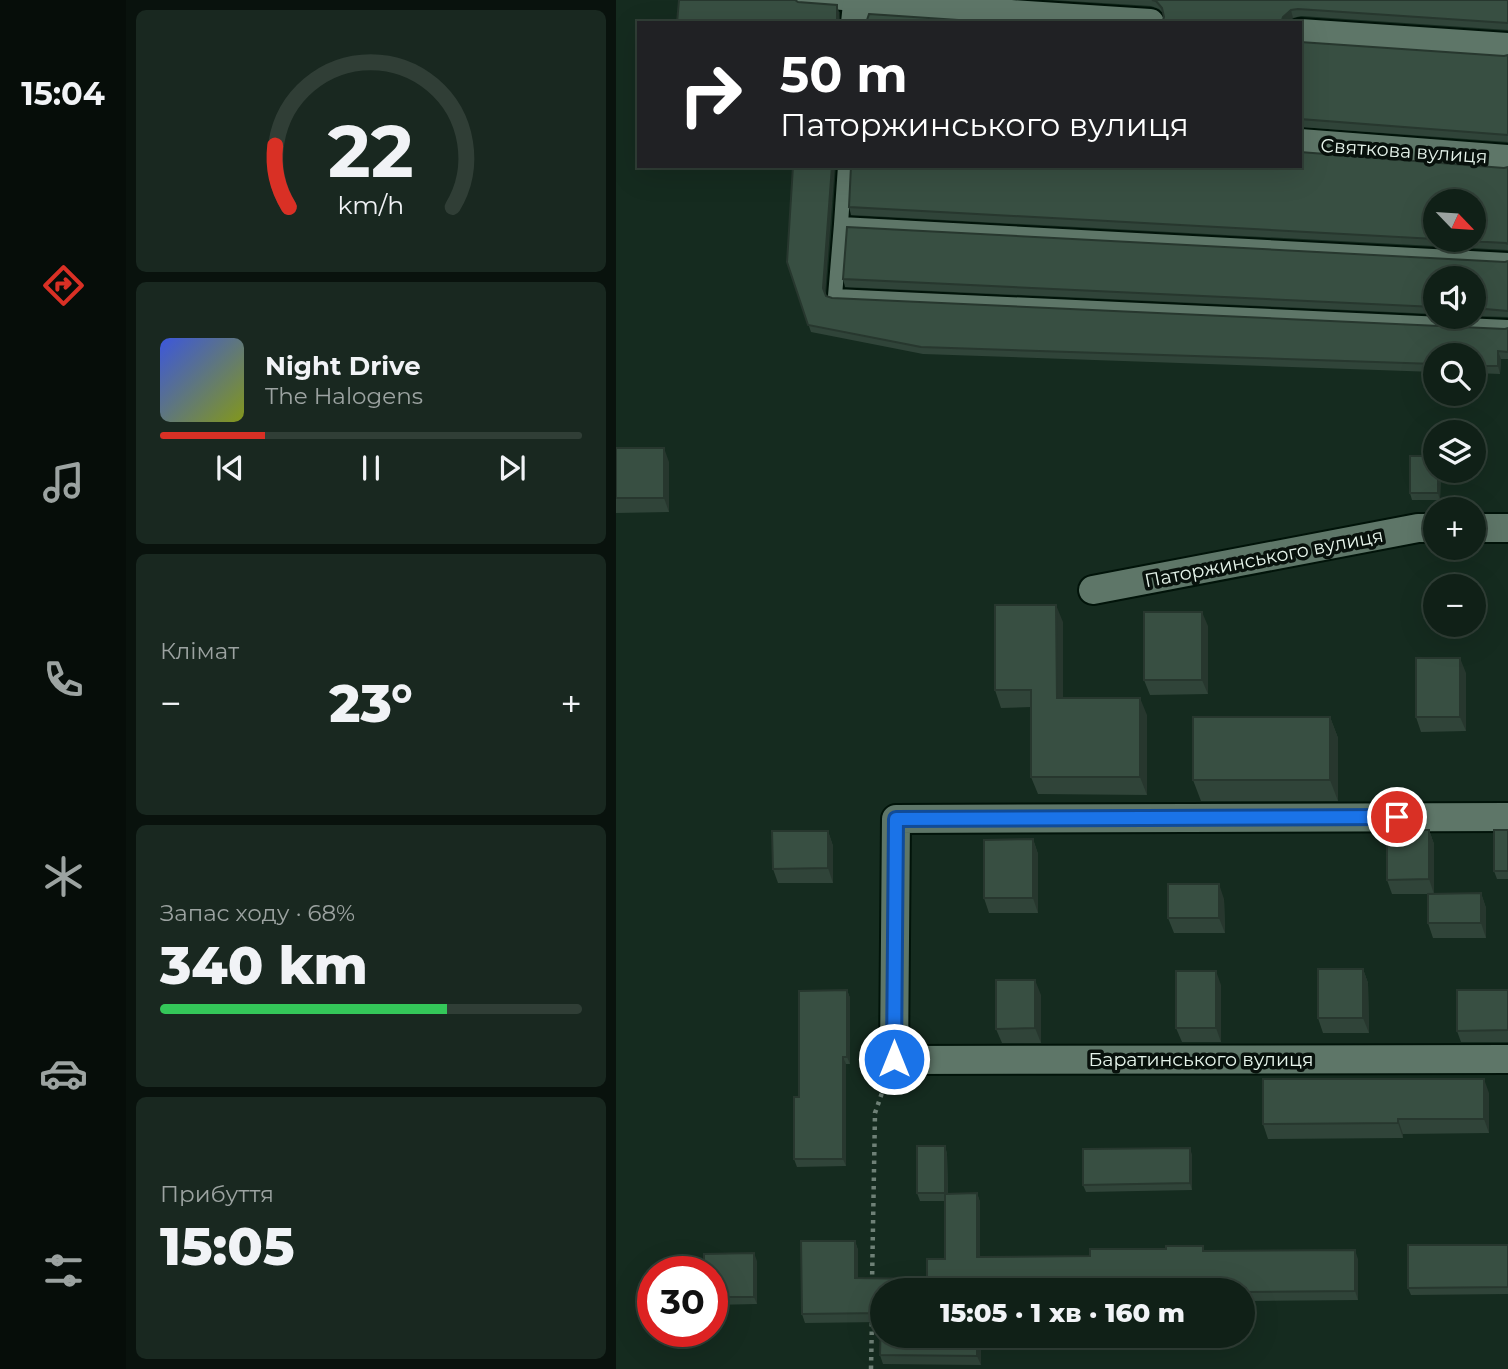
<!DOCTYPE html>
<html lang="uk">
<meta charset="utf-8">
<style>
body{margin:0;font-family:Montserrat,sans-serif;background:#192820;color:#f1f3f6;height:100vh;display:flex;flex-direction:column;font-size:26px;white-space:nowrap}
*{box-sizing:border-box;margin:0}
p{font-size:23px;color:#9ca3a1}
.icon{flex:none;width:38px;height:38px;fill:none;stroke:currentColor;stroke-width:2;stroke-linecap:round;stroke-linejoin:round}
.map{position:relative;flex:1;overflow:hidden}
.drawer{display:flex;flex-direction:column;gap:10px;padding:10px;background:#09120d;width:490px}
.drawer>*{flex:none}
.banner{position:absolute;left:21px;top:21px;width:665px;height:147px;border-radius:0px;box-shadow:0 7px 28px #0002,0 0 0 2px #303e36;background:#202124;color:#fff;overflow:hidden}
.needle{width:46px;rotate:115deg}
.controls{position:absolute;left:807px;top:189px;display:grid;gap:14px}
.controls a{display:grid;place-items:center;width:63px;height:63px;border-radius:50%;background:#102017;box-shadow:0 7px 28px #0002,0 0 0 2px #303e36;font-size:35px}
.speed{position:absolute;left:21px;top:1256px;display:flex;gap:14px;font-size:35px;font-weight:700;text-align:center}
.speed>*{display:grid;place-content:center;width:91px;height:91px;border-radius:50%;background:#102017;box-shadow:0 7px 28px #0002,0 0 0 2px #303e36;line-height:1}
.speed .limit{border:10px solid #d22;background:#fff;color:#111}
.pin{position:absolute;display:grid;place-items:center;width:60px;height:60px;color:#fff;margin:-30px;border:4px solid #fff;border-radius:50%;box-shadow:0 2px 7px #0007}
.me{position:absolute;width:77px;margin:-38px;rotate:0deg;stroke-linejoin:round;filter:drop-shadow(0 0 5px #0008)}
.turn{display:flex;align-items:center;gap:24px;height:147px;padding:0 28px;font-size:32px}
.turn .icon{width:91px;height:91px;stroke-width:2.5}
.turn b{display:block;font-size:49px;line-height:60px}
.big{font-size:52px;font-weight:800;line-height:1.1}
.drawer .card{flex:1;display:flex;flex-direction:column;justify-content:center;gap:10px;min-width:0;padding:0 24px;border-radius:10px;background:#192820}
.drawer .dial{align-items:center;gap:0}
.dial svg{height:182px;overflow:visible;fill:none;stroke:#303e36;stroke-width:7;stroke-linecap:round;text-anchor:middle}
.dial text{fill:#f1f3f6;stroke:none}
.song{display:flex;align-items:center;gap:21px}
.cover{width:84px;height:84px;border-radius:10px;background:linear-gradient(135deg,hsl(230 70% 55%),hsl(70 70% 35%))}
.played{height:7px;border-radius:4px;background:linear-gradient(90deg,#d93025 25%,#303e36 25%)}
.keys{display:flex;justify-content:space-around;direction:ltr}
.heat{display:flex;justify-content:space-between;align-items:center;font-size:38px;direction:ltr}
.charge{height:10px;border-radius:5px;background:linear-gradient(90deg,#34c759 68%,#303e36 0)}
.trip{position:absolute;left:254px;top:1278px;width:385px;height:70px;border-radius:35px;background:#102017;box-shadow:0 7px 28px #0002,0 0 0 2px #303e36;font-weight:800;line-height:70px;text-align:center}
main{display:flex;flex:1;min-height:0}
.dock{display:flex;flex-direction:column;width:126px;justify-content:space-around;align-items:center;background:#060d09;color:#9ca3a1}
.dock .icon{width:49px;height:49px}
.dock .active{color:#d93025}
.dock b{font-size:32px;color:#f1f3f6}
.map>svg:first-child{display:block}
</style>
<main>
<nav class="dock">
<b>15:04</b>
<svg class="icon active" aria-label="directions" viewBox="0 0 24 24"><path d="M12 3l9 9-9 9-9-9zM9 14v-3h6M13 9l2 2-2 2"/></svg>
<svg class="icon" aria-label="music" viewBox="0 0 24 24"><path d="M9 18V5l10-2v13"/><circle cx="6" cy="18" r="3"/><circle cx="16" cy="16" r="3"/></svg>
<svg class="icon" aria-label="phone" viewBox="0 0 24 24"><path d="M5 4h4l2 5-3 2q2 4 5 5l2-3 5 2v4C11 20 4 13 5 4z"/></svg>
<svg class="icon" aria-label="climate" viewBox="0 0 24 24"><path d="M12 3v18M4 7l16 10M4 17L20 7"/></svg>
<svg class="icon" aria-label="car" viewBox="0 0 24 24"><path d="M5 17H2v-5l4-1 3-4h7l3 4 3 1v5h-3M9 17h6M6 11h13"/><circle cx="7" cy="17" r="2"/><circle cx="17" cy="17" r="2"/></svg>
<svg class="icon" aria-label="filters" viewBox="0 0 24 24"><path d="M4 7h16M4 17h16"/><circle cx="9" cy="7" r="2"/><circle cx="15" cy="17" r="2"/></svg>
</nav>
<section class="drawer">
<div class="card dial"><svg viewBox="0 0 100 80">
<path d="M14 69A42 42 0 1 1 86 69"/>
<path d="M14 69A42 42 0 0 1 8 42" stroke="#d93025"/>
<text x="50" y="56" font-size="32" font-weight="700">22</text>
<text x="50" y="72" font-size="11">km/h</text>
</svg></div>
<div class="card">
<div class="song"><i class="cover"></i><div><b>Night Drive</b><p>The Halogens</p></div></div>
<div class="played"></div>
<div class="keys"><svg class="icon" aria-label="previous" viewBox="0 0 24 24"><path d="M18 5L8 12l10 7zM5 5v14"/></svg><svg class="icon" aria-label="pause" viewBox="0 0 24 24"><path d="M8 5v14M16 5v14"/></svg><svg class="icon" aria-label="next" viewBox="0 0 24 24"><path d="M6 5l10 7-10 7zM19 5v14"/></svg></div>
</div>
<div class="card"><p>Клімат</p>
<div class="heat"><a>−</a><b class="big">23°</b><a>+</a></div>
</div>
<div class="card"><p>Запас ходу · 68%</p><b class="big">340 km</b><div class="charge"></div></div>
<div class="card"><p>Прибуття</p><b class="big">15:05</b></div>
</section>
<div class="map">
<svg width="892" height="1369" viewBox="0 0 892 1369">
<rect width="100%" height="100%" fill="#152b1f"/>
<g fill="none" stroke-linecap="round" stroke-linejoin="round">
<g stroke="#011309" stroke-width="18">
<path id="lane" d="M 186,0 L 241,4
M 229,166 L 225,224 L 892,260
M 225,224 L 219,296 L 892,327"/>
</g>
<g stroke="#011309" stroke-width="32">
<path id="street" d="M 239,23 L 241,4 L 534,23
M 684,33 L 892,47
M 684,143 L 892,159
M 858,528 L 892,528
M 477,590 L 802,528 L 819,528
M 892,817 L 280,819 L 278,1060 L 892,1059"/>
</g>
<path stroke="#6f8177" stroke-width="4.5" stroke-dasharray="3.5 5" stroke-linecap="butt" d="M 256,1283 L 259,1113 L 268,1087
M 255,1369 L 256,1319"/>
<use href="#lane" stroke="#5e7668" stroke-width="14"/>
<use href="#street" stroke="#5e7668" stroke-width="28"/>
</g>
<path fill="#304439" fill-rule="evenodd" d="M 436,0 L 892,0 L 892,30 L 685,16 L 677,18 L 548,17 L 547,13 L 543,9 L 535,6 Z
M 684,42 L 888,56 L 892,55 L 892,142 L 684,127 Z
M 892,167 L 892,250 L 235,215 L 233,207 ZM 819,201 L 858,240 L 819,240 Z
M 892,261 L 892,317 L 858,316 L 858,278 L 819,278 L 819,314 L 229,287 L 227,279 L 889,262 Z
M 171,262 L 210,296 L 216,298 L 889,329 L 892,328 L 892,359 L 885,359 L 884,374 L 858,373 L 858,355 L 819,355 L 819,372 L 307,354 L 195,332 Z
M 0,448 L 53,462 L 53,512 L 0,513 Z
M 819,471 L 825,471 L 824,500 L 796,500 L 794,493 Z
M 447,622 L 447,698 L 531,715 L 531,795 L 422,794 L 415,777 L 415,707 L 385,708 L 379,690 Z
M 592,626 L 592,694 L 534,695 L 528,680 Z
M 850,673 L 850,731 L 805,732 L 800,717 Z
M 714,717 L 722,738 L 722,801 L 585,801 L 577,780 Z
M 813,830 L 818,844 L 818,894 L 865,893 L 870,908 L 870,938 L 817,938 L 812,923 L 812,894 L 776,894 L 771,880 Z
M 892,830 L 892,879 L 881,879 L 878,871 Z
M 212,831 L 217,846 L 217,883 L 162,883 L 157,869 Z
M 417,839 L 422,854 L 422,913 L 373,913 L 368,898 Z
M 608,899 L 609,933 L 558,933 L 552,918 Z
M 747,969 L 752,983 L 753,1033 L 707,1033 L 702,1018 Z
M 605,985 L 605,1042 L 566,1042 L 560,1028 Z
M 231,990 L 234,998 L 234,1064 L 230,1064 L 230,1166 L 181,1167 L 178,1159 Z
M 892,991 L 892,1042 L 845,1042 L 841,1031 Z
M 425,995 L 425,1043 L 386,1043 L 380,1029 Z
M 873,1093 L 873,1133 L 787,1134 L 787,1138 L 652,1139 L 647,1124 Z
M 329,1146 L 331,1154 L 332,1194 L 361,1193 L 364,1202 L 364,1257 L 474,1256 L 589,1251 L 742,1259 L 742,1300 L 633,1301 L 632,1297 L 626,1297 L 626,1290 L 266,1290 L 266,1335 L 365,1335 L 365,1365 L 267,1364 L 264,1355 L 265,1322 L 189,1323 L 186,1314 L 239,1241 L 242,1250 L 242,1278 L 311,1279 L 329,1259 L 329,1201 L 304,1201 L 301,1193 Z
M 574,1148 L 576,1156 L 576,1190 L 470,1192 L 467,1185 Z
M 892,1245 L 892,1294 L 795,1295 L 792,1288 Z
M 141,1261 L 141,1304 L 96,1305 L 96,1272 Z"/>
<path fill="#27372e" d="M 221,5 L 223,12 L 224,23 L 221,23 Z
M 675,10 L 677,18 L 672,23 L 665,23 L 667,17 Z
M 216,166 L 219,166 L 209,296 L 207,288 Z
M 882,351 L 885,359 L 884,374 L 882,366 Z
M 48,448 L 53,462 L 53,512 L 48,498 Z
M 822,471 L 825,471 L 824,500 L 822,493 Z
M 440,605 L 447,622 L 447,715 L 441,698 Z
M 586,612 L 592,626 L 592,694 L 586,680 Z
M 844,658 L 850,673 L 850,731 L 844,717 Z
M 524,698 L 531,715 L 531,795 L 524,777 Z
M 714,717 L 722,738 L 722,801 L 714,780 Z
M 813,830 L 818,844 L 818,894 L 813,879 Z
M 212,831 L 217,846 L 217,883 L 212,868 Z
M 417,839 L 422,854 L 422,913 L 417,898 Z
M 603,884 L 608,899 L 609,933 L 603,918 Z
M 865,893 L 870,908 L 870,938 L 865,923 Z
M 747,969 L 752,983 L 753,1033 L 747,1018 Z
M 600,971 L 605,985 L 605,1042 L 600,1028 Z
M 419,980 L 425,995 L 425,1043 L 419,1028 Z
M 231,990 L 234,998 L 234,1064 L 231,1057 Z
M 227,1057 L 230,1064 L 230,1166 L 227,1159 Z
M 868,1079 L 873,1093 L 873,1133 L 868,1119 Z
M 782,1119 L 787,1134 L 787,1138 L 782,1123 Z
M 329,1146 L 331,1154 L 332,1201 L 329,1193 Z
M 574,1148 L 576,1156 L 576,1190 L 574,1183 Z
M 361,1193 L 364,1202 L 364,1266 L 361,1257 Z
M 239,1241 L 242,1250 L 242,1287 L 239,1278 Z
M 739,1250 L 742,1259 L 742,1300 L 739,1291 Z
M 138,1253 L 141,1261 L 141,1304 L 138,1297 Z
M 361,1335 L 365,1335 L 365,1365 L 361,1356 Z"/>
<path fill="#384f42" stroke="#27372e" stroke-width="2" d="M 63,0 L 179,0 L 182,2 L 221,5 L 221,23 L 61,23 Z
M 536,0 L 892,0 L 892,23 L 682,9 L 675,10 L 667,17 L 665,23 L 546,23 L 548,17 L 546,8 L 540,1 Z
M 253,14 L 387,23 L 250,23 Z
M 684,42 L 888,56 L 892,55 L 892,135 L 684,119 Z
M 684,152 L 888,168 L 892,167 L 892,244 L 890,243 L 833,240 L 858,240 L 858,201 L 819,201 L 819,239 L 233,207 L 235,166 L 684,166 Z
M 177,166 L 216,166 L 207,288 L 210,296 L 216,298 L 889,329 L 892,328 L 892,352 L 882,351 L 882,366 L 858,366 L 858,355 L 819,355 L 819,364 L 305,347 L 192,325 L 171,262 Z
M 231,227 L 889,262 L 892,261 L 892,311 L 858,308 L 858,278 L 819,278 L 819,307 L 227,279 Z
M 0,448 L 48,448 L 48,498 L 0,498 Z
M 794,456 L 819,456 L 819,471 L 822,471 L 822,493 L 794,493 Z
M 379,605 L 440,605 L 441,698 L 524,698 L 524,777 L 415,777 L 415,690 L 379,690 Z
M 528,612 L 586,612 L 586,680 L 528,680 Z
M 800,658 L 844,658 L 844,717 L 800,717 Z
M 577,717 L 714,717 L 714,780 L 577,780 Z
M 771,830 L 813,830 L 813,879 L 771,880 Z
M 878,830 L 892,830 L 892,871 L 878,871 Z
M 156,831 L 212,831 L 212,868 L 157,869 Z
M 417,839 L 417,898 L 368,898 L 368,840 Z
M 552,884 L 603,884 L 603,918 L 552,918 Z
M 865,893 L 865,923 L 812,923 L 812,894 Z
M 702,969 L 747,969 L 747,1018 L 702,1018 Z
M 560,971 L 600,971 L 600,1028 L 560,1028 Z
M 380,980 L 419,980 L 419,1028 L 380,1029 Z
M 231,990 L 231,1057 L 227,1057 L 227,1159 L 178,1159 L 178,1097 L 183,1097 L 183,991 Z
M 841,990 L 892,990 L 892,1030 L 841,1031 Z
M 647,1079 L 868,1079 L 868,1119 L 782,1119 L 782,1123 L 647,1124 Z
M 301,1146 L 329,1146 L 329,1193 L 301,1193 Z
M 574,1148 L 574,1183 L 467,1185 L 467,1149 Z
M 361,1193 L 361,1257 L 474,1256 L 474,1249 L 550,1249 L 550,1246 L 587,1246 L 587,1251 L 739,1250 L 739,1291 L 630,1292 L 630,1288 L 511,1290 L 266,1290 L 266,1335 L 361,1335 L 361,1356 L 264,1355 L 265,1313 L 186,1314 L 185,1241 L 239,1241 L 239,1278 L 311,1279 L 311,1259 L 329,1259 L 329,1194 Z
M 792,1245 L 892,1245 L 892,1287 L 792,1288 Z
M 138,1253 L 138,1297 L 96,1297 L 96,1272 L 88,1272 L 88,1254 Z"/>
<g fill="none" stroke-linecap="round" stroke-linejoin="round">
<g stroke="#114b97" stroke-width="18">
<path id="route" d="M 278,1059 L 280,819 L 781,817"/>
</g>
<use href="#route" stroke="#1a73e8" stroke-width="12"/>
</g>
<g text-anchor="middle" dominant-baseline="central" stroke-width="7" stroke-linejoin="round" paint-order="stroke">
<g font-size="19" fill="#e6f4eb" stroke="#08110c">
<text transform="translate(788 151) rotate(4)">Святкова вулиця</text>
<text transform="translate(648 558) rotate(-11)">Паторжинського вулиця</text>
<text x="585" y="1059">Баратинського вулиця</text>
</g>
</g>
</svg>
<div class="controls">
<a><svg class="needle" viewBox="-14 -14 28 28"><path d="M0-13l5 13h-10z" fill="#e53935"/><path d="M0 13l5-13h-10z" fill="#9ca3a1"/></svg></a>
<a><svg class="icon" aria-label="sound" viewBox="0 0 24 24"><path d="M4 9h4l5-4v14l-5-4H4zM17 9q2 3 0 6"/></svg></a>
<a><svg class="icon" aria-label="search" viewBox="0 0 24 24"><circle cx="10" cy="10" r="6"/><path d="M15 15l6 6"/></svg></a>
<a><svg class="icon" aria-label="layers" viewBox="0 0 24 24"><path d="M12 4l9 5-9 5-9-5zM3 14l9 5 9-5"/></svg></a>
<a>+</a>
<a>−</a>
</div>
<div class="speed"><div class="limit">30</div></div>
<div class="pin" style="left:781px;top:817px;background:#d93025"><svg class="icon" aria-label="arrive" viewBox="0 0 24 24"><path d="M6 21V4h12l-3 4 3 4H6"/></svg></div>
<svg class="me" style="left:278px;top:1059px" viewBox="-20 -20 40 40"><circle r="17" fill="#1a73e8" stroke="#fff" stroke-width="3"/><path d="M0-11L8 9 0 5-8 9z" fill="#fff"/></svg>
<div class="trip">15:05 · 1 хв · 160 m</div>
<div class="banner">
<div class="turn"><svg class="icon" aria-label="right" viewBox="0 0 24 24"><path d="M7 20v-9h11M14 6l5 5-5 5"/></svg><div><b>50 m</b>Паторжинського вулиця</div></div>
</div>
</div>
</main>
